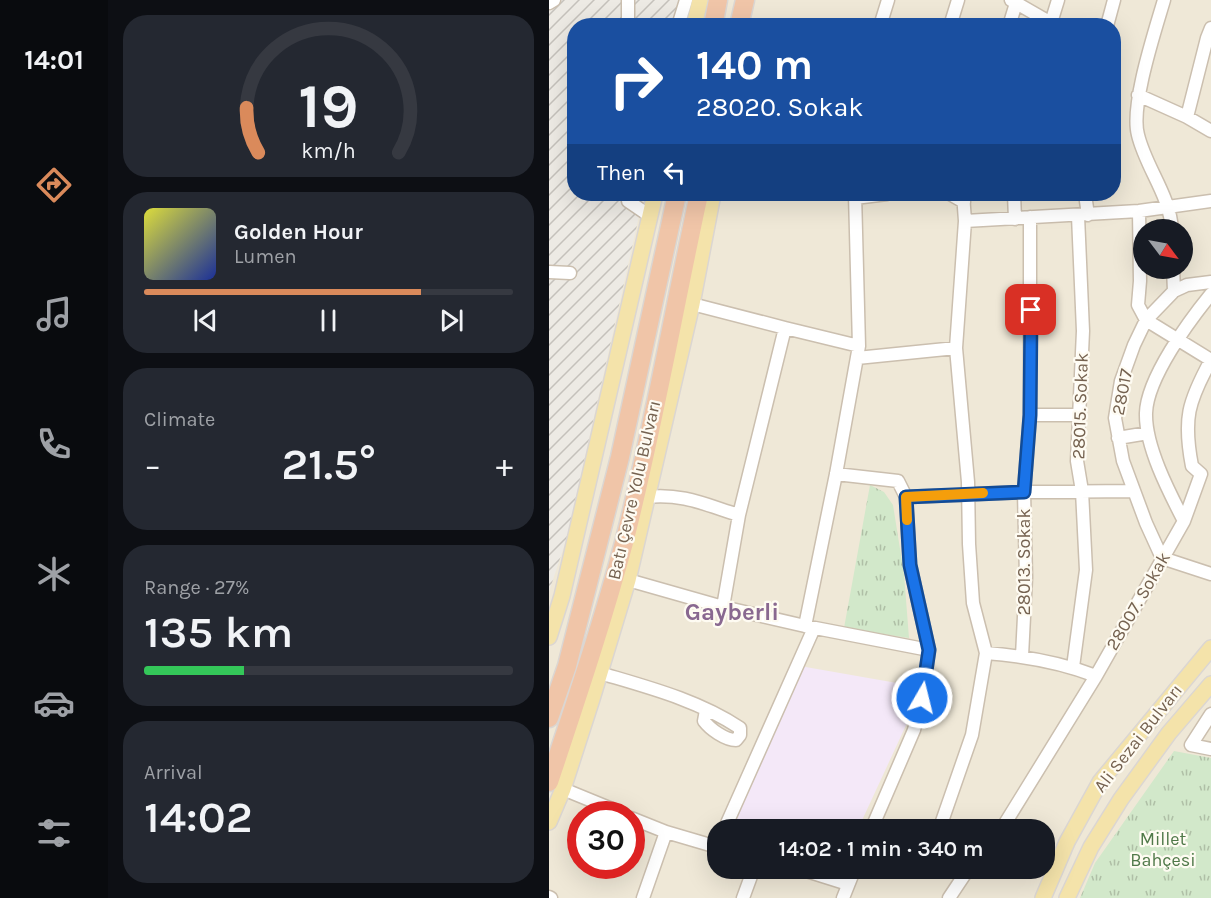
<!DOCTYPE html>
<meta charset="utf-8">
<style>
body{margin:0;font-family:Karla,sans-serif;background:#242831;color:#f1f3f6;height:100vh;display:flex;flex-direction:column;font-size:22px;white-space:nowrap}
*{box-sizing:border-box;margin:0}
p{font-size:20px;color:#9ea1a6}
.icon{flex:none;width:33px;height:33px;fill:none;stroke:currentColor;stroke-width:2;stroke-linecap:round;stroke-linejoin:round}
.map{position:relative;flex:1;overflow:hidden}
.drawer{display:flex;flex-direction:column;gap:15px;padding:15px;background:#0d0f14;width:441px}
.drawer>*{flex:none}
.top-card{position:absolute;left:18px;top:18px;width:554px;height:183px;border-radius:24px;box-shadow:0 6px 24px #0002;background:#1a4fa0;color:#fff;overflow:hidden}
.needle{width:39px;rotate:122deg}
.buttons{position:absolute;left:584px;top:219px;display:grid;gap:12px}
.buttons a{display:grid;place-items:center;width:60px;height:60px;border-radius:50%;background:#171b24;box-shadow:0 6px 24px #0002;font-size:30px}
.speed{position:absolute;left:18px;top:801px;display:flex;gap:12px;font-size:30px;font-weight:700;text-align:center}
.speed>*{display:grid;place-content:center;width:78px;height:78px;border-radius:50%;background:#171b24;box-shadow:0 6px 24px #0002;line-height:1}
.speed .limit{border:9px solid #d22;background:#fff;color:#111}
.pin{position:absolute;display:grid;place-items:center;width:51px;height:51px;color:#fff;margin:-26px;border-radius:12px;box-shadow:0 3px 9px #0006}
.me{position:absolute;width:66px;margin:-33px;rotate:8deg;stroke-linejoin:round;filter:drop-shadow(0 0 4px #0008)}
.turn{display:flex;align-items:center;gap:21px;height:126px;padding:0 30px;font-size:27px}
.turn .icon{width:78px;height:78px;stroke-width:2.5}
.turn b{display:block;font-size:42px;line-height:51px}
.then{display:flex;align-items:center;height:57px;padding:0 30px;background:#0003;gap:12px;font-size:22px}
.big{font-size:45px;font-weight:600;line-height:1.1}
.drawer .card{flex:1;display:flex;flex-direction:column;justify-content:center;gap:9px;min-width:0;padding:0 21px;border-radius:24px;background:#242831}
.drawer .dial{align-items:center;gap:0}
.dial svg{height:156px;overflow:visible;fill:none;stroke:#363941;stroke-width:7;stroke-linecap:round;text-anchor:middle}
.dial text{fill:#f1f3f6;stroke:none}
.song{display:flex;align-items:center;gap:18px}
.cover{width:72px;height:72px;border-radius:9px;background:linear-gradient(135deg,hsl(60 70% 55%),hsl(230 70% 35%))}
.played{height:6px;border-radius:3px;background:linear-gradient(90deg,#da8a5b 75%,#363941 75%)}
.keys{display:flex;justify-content:space-around;direction:ltr}
.heat{display:flex;justify-content:space-between;align-items:center;font-size:33px;direction:ltr}
.charge{height:9px;border-radius:4px;background:linear-gradient(90deg,#34c759 27%,#363941 0)}
.trip{position:absolute;left:158px;top:819px;width:348px;height:60px;border-radius:24px;background:#171b24;box-shadow:0 6px 24px #0002;font-weight:600;line-height:60px;text-align:center}
main{display:flex;flex:1;min-height:0}
.menu{display:flex;flex-direction:column;width:108px;justify-content:space-around;align-items:center;background:#090b0e;color:#9ea1a6}
.menu .icon{width:42px;height:42px}
.menu .current{color:#da8a5b}
.menu b{font-size:27px;color:#f1f3f6}
.map>svg:first-child{display:block}
</style>
<main>
<nav class="menu">
<b>14:01</b>
<svg class="icon current" aria-label="directions" viewBox="0 0 24 24"><path d="M12 3l9 9-9 9-9-9zM9 14v-3h6M13 9l2 2-2 2"/></svg>
<svg class="icon" aria-label="music" viewBox="0 0 24 24"><path d="M9 18V5l10-2v13"/><circle cx="6" cy="18" r="3"/><circle cx="16" cy="16" r="3"/></svg>
<svg class="icon" aria-label="phone" viewBox="0 0 24 24"><path d="M5 4h4l2 5-3 2q2 4 5 5l2-3 5 2v4C11 20 4 13 5 4z"/></svg>
<svg class="icon" aria-label="climate" viewBox="0 0 24 24"><path d="M12 3v18M4 7l16 10M4 17L20 7"/></svg>
<svg class="icon" aria-label="car" viewBox="0 0 24 24"><path d="M5 17H2v-5l4-1 3-4h7l3 4 3 1v5h-3M9 17h6M6 11h13"/><circle cx="7" cy="17" r="2"/><circle cx="17" cy="17" r="2"/></svg>
<svg class="icon" aria-label="filters" viewBox="0 0 24 24"><path d="M4 7h16M4 17h16"/><circle cx="9" cy="7" r="2"/><circle cx="15" cy="17" r="2"/></svg>
</nav>
<section class="drawer">
<div class="card dial"><svg viewBox="0 0 100 80">
<path d="M14 69A42 42 0 1 1 86 69"/>
<path d="M14 69A42 42 0 0 1 8 46" stroke="#da8a5b"/>
<text x="50" y="56" font-size="32" font-weight="700">19</text>
<text x="50" y="72" font-size="11">km/h</text>
</svg></div>
<div class="card">
<div class="song"><i class="cover"></i><div><b>Golden Hour</b><p>Lumen</p></div></div>
<div class="played"></div>
<div class="keys"><svg class="icon" aria-label="previous" viewBox="0 0 24 24"><path d="M18 5L8 12l10 7zM5 5v14"/></svg><svg class="icon" aria-label="pause" viewBox="0 0 24 24"><path d="M8 5v14M16 5v14"/></svg><svg class="icon" aria-label="next" viewBox="0 0 24 24"><path d="M6 5l10 7-10 7zM19 5v14"/></svg></div>
</div>
<div class="card"><p>Climate</p>
<div class="heat"><a>−</a><b class="big">21.5°</b><a>+</a></div>
</div>
<div class="card"><p>Range · 27%</p><b class="big">135 km</b><div class="charge"></div></div>
<div class="card"><p>Arrival</p><b class="big">14:02</b></div>
</section>
<div class="map">
<svg width="662" height="898" viewBox="0 0 662 898">
<defs>
<pattern id="industrial-furrows" width="10" height="10" patternUnits="userSpaceOnUse" patternTransform="scale(1.5)"><rect width="10" height="10" fill="#edeae4"/><path d="M-1 1l2-2M0 10L10 0M9 11l2-2" fill="none" stroke="#c5c1bb"/></pattern>
<pattern id="park-tufts" width="24" height="20" patternUnits="userSpaceOnUse" patternTransform="scale(1.5)"><rect width="24" height="20" fill="#d2e8ca"/><path d="M3 7l-1-3M5 7V3M7 7l1-3M15 17l-1-3M17 17v-4M19 17l1-3" fill="none" stroke="#afbfa6"/></pattern>
</defs>
<rect width="100%" height="100%" fill="#fbf7eb"/>
<path fill="#efe8d7" fill-rule="evenodd" d="M 0,0 L 662,0 L 662,898 L 0,898 ZM 26,26 L 564,26 L 564,194 L 26,194 ZM 594,230 L 633,230 L 633,268 L 594,268 ZM 32,814 L 82,814 L 82,866 L 32,866 ZM 168,830 L 495,830 L 495,868 L 168,868 Z"/>
<path fill="url(#industrial-furrows)" d="M 0,0 L 140,0 L 134,25 L 26,26 L 26,194 L 95,194 L 18,537 L 0,592 Z"/>
<path fill="#f4e8f8" d="M 251,666 L 365,686 L 359,721 L 309,829 L 183,830 L 180,825 Z"/>
<path fill="url(#park-tufts)" d="M 321,485 L 335,492 L 344,505 L 355,574 L 360,638 L 295,628 Z
M 625,751 L 662,758 L 662,898 L 531,898 L 546,863 Z"/>
<g fill="none" stroke-linecap="round" stroke-linejoin="round">
<g stroke="#cbbfaf" stroke-width="15">
<path id="minor" d="M 462,0 L 502,23
M 615,0 C 606,31 581,106 589,135 C 597,168 621,195 623,230
M 0,3 L 5,0
M 75,26 L 79,19 L 79,0
M 129,26 L 137,0
M 331,26 L 339,0
M 401,26 L 409,0
M 460,26 L 468,0
M 501,26 L 509,0
M 558,26 L 565,0
M 589,95 L 638,117 L 662,131
M 638,117 L 658,38 L 662,28
M 79,194 L 79,201 L 101,216
M 401,194 L 415,202
M 465,194 L 466,219
M 536,194 L 539,215
M 306,198 L 338,194
M 590,211 L 591,281 L 589,305 L 597,320 L 662,360
M 416,221 L 590,211 L 662,201
M 624,268 L 625,291 L 597,320 L 585,345 L 572,381 L 566,418 L 574,461 L 597,523 L 613,558 L 662,574
M 0,272 L 21,273
M 625,291 L 638,285 L 662,282
M 143,304 L 236,328 L 190,515 L 174,607
M 236,328 L 310,346
M 308,358 L 407,348
M 481,415 L 530,415
M 569,438 L 599,433
M 287,474 L 349,481 L 357,497 L 361,565 L 380,650 L 373,698 L 365,730 L 322,830
M 652,474 L 643,466 C 634,419 639,402 662,360
M 98,497 C 133,493 157,505 190,515
M 357,497 L 475,492 L 585,491
M 635,521 C 620,492 596,446 597,413 C 598,378 640,321 662,294
M 79,580 L 174,607 L 256,626 L 380,650
M 256,626 L 287,474 L 310,346 L 306,194
M 437,653 C 475,656 511,662 547,676
M 473,656 L 477,577 L 475,492 L 481,415 L 481,217
M 524,667 L 537,570 L 533,491 L 528,461 L 534,331 L 529,216
M 51,673 C 98,687 149,700 191,728 L 191,735 L 187,740 C 176,740 161,729 155,721 L 157,710
M 662,714 L 642,745 L 662,749
M 14,789 L 75,814
M 82,818 L 117,832 L 168,847
M 175,830 L 265,628
M 390,830 L 423,735 L 437,653 L 424,603 L 420,544 L 419,482 L 407,348 L 416,221 L 414,194
M 452,830 L 547,676 L 635,521 L 652,474
M 248,868 L 299,884
M 0,897 L 2,898
M 94,898 L 117,832
M 194,898 L 205,868
M 294,898 L 306,868
M 400,898 L 420,868"/>
</g>
<g stroke="#dbd6d2" stroke-width="18">
<path id="major" d="M 145,26 L 151,0
M 0,637 L 13,596 L 106,194
M 0,822 L 14,789 L 43,699 L 79,580 L 143,304 L 164,194
M 494,898 L 518,842 L 551,782 L 662,648
M 518,898 L 542,847 L 572,799 L 620,733 L 662,684"/>
</g>
<g stroke="#dbd6d2" stroke-width="21">
<path id="highway" d="M 164,26 L 169,0
M 190,26 L 196,0
M 0,718 L 18,666 L 71,457 L 128,194
M 0,782 C 27,701 54,621 76,539 C 105,425 125,309 150,194"/>
</g>
<use href="#minor" stroke="#fff" stroke-width="12"/>
<use href="#major" stroke="#f4e3aa" stroke-width="15"/>
<use href="#highway" stroke="#f0c5a8" stroke-width="18"/>
</g>
<g fill="none" stroke-linecap="round" stroke-linejoin="round">
<g stroke="#114b97" stroke-width="15">
<path id="route" d="M 373,698 L 380,650 L 361,565 L 357,497 L 475,492 L 481,415 L 482,310"/>
</g>
<use href="#route" stroke="#1a73e8" stroke-width="10"/>
<path stroke="#f59e0b" stroke-width="10" d="M 358,520 L 357,497 L 434,493"/>
</g>
<g text-anchor="middle" dominant-baseline="central" stroke-width="4.5" stroke-linejoin="round" paint-order="stroke">
<g font-size="18" fill="#756250" stroke="#fefbf2">
<text transform="translate(573 392) rotate(-79)">28017</text>
<text transform="translate(531 406) rotate(-88)">28015. Sokak</text>
<text transform="translate(85 490) rotate(-77)">Batı Çevre Yolu Bulvarı</text>
<text transform="translate(475 562) rotate(-90)">28013. Sokak</text>
<text transform="translate(589 601) rotate(-60)">28007. Sokak</text>
<text transform="translate(589 738) rotate(-52)">Ali Sezai Bulvarı</text>
</g>
<g font-size="18" fill="#507949" stroke="#fefbf2">
<text x="614" y="839">Millet<tspan x="614" dy="21">Bahçesi</tspan></text>
</g>
<g font-size="24" font-weight="bold" fill="#896890" stroke="#fefbf2">
<text x="183" y="612">Gayberli</text>
</g>
</g>
</svg>
<div class="buttons">
<a><svg class="needle" viewBox="-14 -14 28 28"><path d="M0-13l5 13h-10z" fill="#e53935"/><path d="M0 13l5-13h-10z" fill="#9ea1a6"/></svg></a>
</div>
<div class="speed"><div class="limit">30</div></div>
<div class="pin" style="left:482px;top:310px;background:#d93025"><svg class="icon" aria-label="arrive" viewBox="0 0 24 24"><path d="M6 21V4h12l-3 4 3 4H6"/></svg></div>
<svg class="me" style="left:373px;top:698px" viewBox="-20 -20 40 40"><circle r="17" fill="#1a73e8" stroke="#fff" stroke-width="3"/><path d="M0-11L8 9 0 5-8 9z" fill="#fff"/></svg>
<div class="trip">14:02 · 1 min · 340 m</div>
<div class="top-card">
<div class="turn"><svg class="icon" aria-label="right" viewBox="0 0 24 24"><path d="M7 20v-9h11M14 6l5 5-5 5"/></svg><div><b>140 m</b>28020. Sokak</div></div>
<div class="then">Then<svg class="icon" aria-label="left" viewBox="0 0 24 24"><path d="M17 20v-9H6M10 6l-5 5 5 5"/></svg></div>
</div>
</div>
</main>
